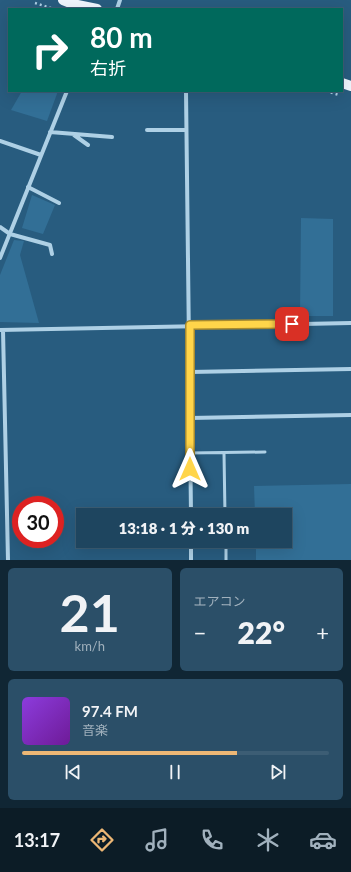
<!DOCTYPE html>
<html lang="ja">
<meta charset="utf-8">
<style>
body{margin:0;font-family:Lato,"Noto Sans JP",sans-serif;background:#2b4f68;color:#f1f3f6;height:100vh;display:flex;flex-direction:column;font-size:15px;white-space:nowrap}
*{box-sizing:border-box;margin:0}
p{font-size:13px;color:#a1b1bd}
.icon{flex:none;width:22px;height:22px;fill:none;stroke:currentColor;stroke-width:2;stroke-linecap:round;stroke-linejoin:round}
.map{position:relative;height:560px;overflow:hidden}
.side{display:flex;flex-direction:column;gap:8px;padding:8px;background:#102634;flex:1}
.side>*{flex:none}
.top-card{position:absolute;left:8px;top:8px;width:335px;height:84px;border-radius:0px;box-shadow:0 4px 16px #0002,0 0 0 1px #3c5d74;background:#00695c;color:#fff;overflow:hidden}
.speed{position:absolute;left:12px;top:496px;display:flex;gap:8px;font-size:20px;font-weight:700;text-align:center}
.speed>*{display:grid;place-content:center;width:52px;height:52px;border-radius:50%;background:#1e455f;box-shadow:0 4px 16px #0002,0 0 0 1px #3c5d74;line-height:1}
.speed .limit{border:6px solid #d22;background:#fff;color:#111}
.pin{position:absolute;display:grid;place-items:center;width:34px;height:34px;color:#fff;margin:-17px;border-radius:8px;box-shadow:0 2px 6px #0006}
.me{position:absolute;width:44px;margin:-22px;rotate:0deg;stroke-linejoin:round;filter:drop-shadow(0 0 3px #0008)}
.turn{display:flex;align-items:center;gap:14px;height:84px;padding:0 16px;font-size:18px}
.turn .icon{width:52px;height:52px;stroke-width:2.5}
.turn b{display:block;font-size:28px;line-height:34px}
.big{font-size:30px;font-weight:800;line-height:1.1}
.side .card{flex:1;display:flex;flex-direction:column;justify-content:center;gap:6px;min-width:0;padding:0 14px;border-radius:6px;background:#2b4f68}
.side .dial{align-items:center;gap:0}
.dial b{font-size:52px;line-height:1}
.song{display:flex;align-items:center;gap:12px}
.cover{width:48px;height:48px;border-radius:6px;background:linear-gradient(135deg,hsl(270 70% 55%),hsl(280 70% 35%))}
.played{height:4px;border-radius:2px;background:linear-gradient(90deg,#edb775 70%,#3c5d74 70%)}
.keys{display:flex;justify-content:space-around;direction:ltr}
.heat{display:flex;justify-content:space-between;align-items:center;font-size:22px;direction:ltr}
.side .tiles{flex:1;display:grid;gap:8px;grid-template-columns:1fr 1fr}
.card:last-child{grid-column:span 2}
.trip{position:absolute;left:76px;top:508px;width:216px;height:40px;border-radius:0px;background:#1e455f;box-shadow:0 4px 16px #0002,0 0 0 1px #3c5d74;font-weight:800;line-height:40px;text-align:center}
.tabs{display:flex;height:64px;justify-content:space-around;align-items:center;background:#0c1c26;color:#a1b1bd}
.tabs .icon{width:28px;height:28px}
.tabs .active{color:#edb775}
.tabs b{font-size:18px;color:#f1f3f6}
.map>svg:first-child{display:block}
</style>
<div class="map">
<svg width="351" height="560" viewBox="0 0 351 560">
<rect width="100%" height="100%" fill="#285c7f"/>
<path fill="#326f96" d="M 22,91 L 58,91 L 47,121 L 11,110 Z
M 32,195 L 55,205 L 43,234 L 22,228 Z
M 301,218 L 333,219 L 333,316 L 300,316 Z
M 14,240 L 24,241 L 20,255 L 39,323 L 0,322 L 0,275 Z
M 351,484 L 351,560 L 256,560 L 256,541 L 285,541 L 285,515 L 255,515 L 254,486 Z"/>
<g fill="none" stroke-linecap="round" stroke-linejoin="round">
<path stroke="#aed0e5" stroke-width="2.5" stroke-dasharray="2 3" stroke-linecap="butt" d="M 35,3 L 54,9
M 326,91 L 339,95"/>
<path stroke="#aed0e5" stroke-width="3" d="M 190,453 L 265,452
M 224,453 L 225,515
M 226,541 L 226,560"/>
<path stroke="#aed0e5" stroke-width="4" d="M 117,9 L 120,0
M 186,91 L 191,515
M 147,130 L 186,130
M 50,132 L 112,137
M 74,135 L 88,145
M 0,141 L 41,155
M 28,187 L 59,203
M 0,227 L 10,234 L 50,245 L 52,254
M 0,258 L 67,91
M 0,330 L 351,323
M 3,330 L 8,560
M 190,372 L 351,369
M 190,418 L 351,415
M 191,541 L 191,560"/>
<path stroke="#eff6fd" stroke-width="10" d="M 63,0 L 73,4 L 97,9
M 342,83 L 351,86"/>
</g>
<g fill="none" stroke-linecap="round" stroke-linejoin="round">
<g stroke="#a68a30" stroke-width="10">
<path id="route" d="M 190,469 L 190,325 L 292,324"/>
</g>
<use href="#route" stroke="#ffd54a" stroke-width="7"/>
</g>
</svg>
<div class="speed"><div class="limit">30</div></div>
<div class="pin" style="left:292px;top:324px;background:#d93025"><svg class="icon" aria-label="arrive" viewBox="0 0 24 24"><path d="M6 21V4h12l-3 4 3 4H6"/></svg></div>
<svg class="me" style="left:190px;top:469px" viewBox="-20 -20 40 40"><path d="M0-17L14 15 0 8-14 15z" fill="#ffd54a" stroke="#fff" stroke-width="4"/></svg>
<div class="trip">13:18 · 1 分 · 130 m</div>
<div class="top-card">
<div class="turn"><svg class="icon" aria-label="right" viewBox="0 0 24 24"><path d="M7 20v-9h11M14 6l5 5-5 5"/></svg><div><b>80 m</b>右折</div></div>
</div>
</div>
<section class="side">
<div class="tiles">
<div class="card dial"><b>21</b><p>km/h</p></div>
<div class="card"><p>エアコン</p>
<div class="heat"><a>−</a><b class="big">22°</b><a>+</a></div>
</div>
<div class="card">
<div class="song"><i class="cover"></i><div><b>97.4 FM</b><p>音楽</p></div></div>
<div class="played"></div>
<div class="keys"><svg class="icon" aria-label="previous" viewBox="0 0 24 24"><path d="M18 5L8 12l10 7zM5 5v14"/></svg><svg class="icon" aria-label="pause" viewBox="0 0 24 24"><path d="M8 5v14M16 5v14"/></svg><svg class="icon" aria-label="next" viewBox="0 0 24 24"><path d="M6 5l10 7-10 7zM19 5v14"/></svg></div>
</div>
</div>
</section>
<nav class="tabs">
<b>13:17</b>
<svg class="icon active" aria-label="directions" viewBox="0 0 24 24"><path d="M12 3l9 9-9 9-9-9zM9 14v-3h6M13 9l2 2-2 2"/></svg>
<svg class="icon" aria-label="music" viewBox="0 0 24 24"><path d="M9 18V5l10-2v13"/><circle cx="6" cy="18" r="3"/><circle cx="16" cy="16" r="3"/></svg>
<svg class="icon" aria-label="phone" viewBox="0 0 24 24"><path d="M5 4h4l2 5-3 2q2 4 5 5l2-3 5 2v4C11 20 4 13 5 4z"/></svg>
<svg class="icon" aria-label="climate" viewBox="0 0 24 24"><path d="M12 3v18M4 7l16 10M4 17L20 7"/></svg>
<svg class="icon" aria-label="car" viewBox="0 0 24 24"><path d="M5 17H2v-5l4-1 3-4h7l3 4 3 1v5h-3M9 17h6M6 11h13"/><circle cx="7" cy="17" r="2"/><circle cx="17" cy="17" r="2"/></svg>
</nav>
